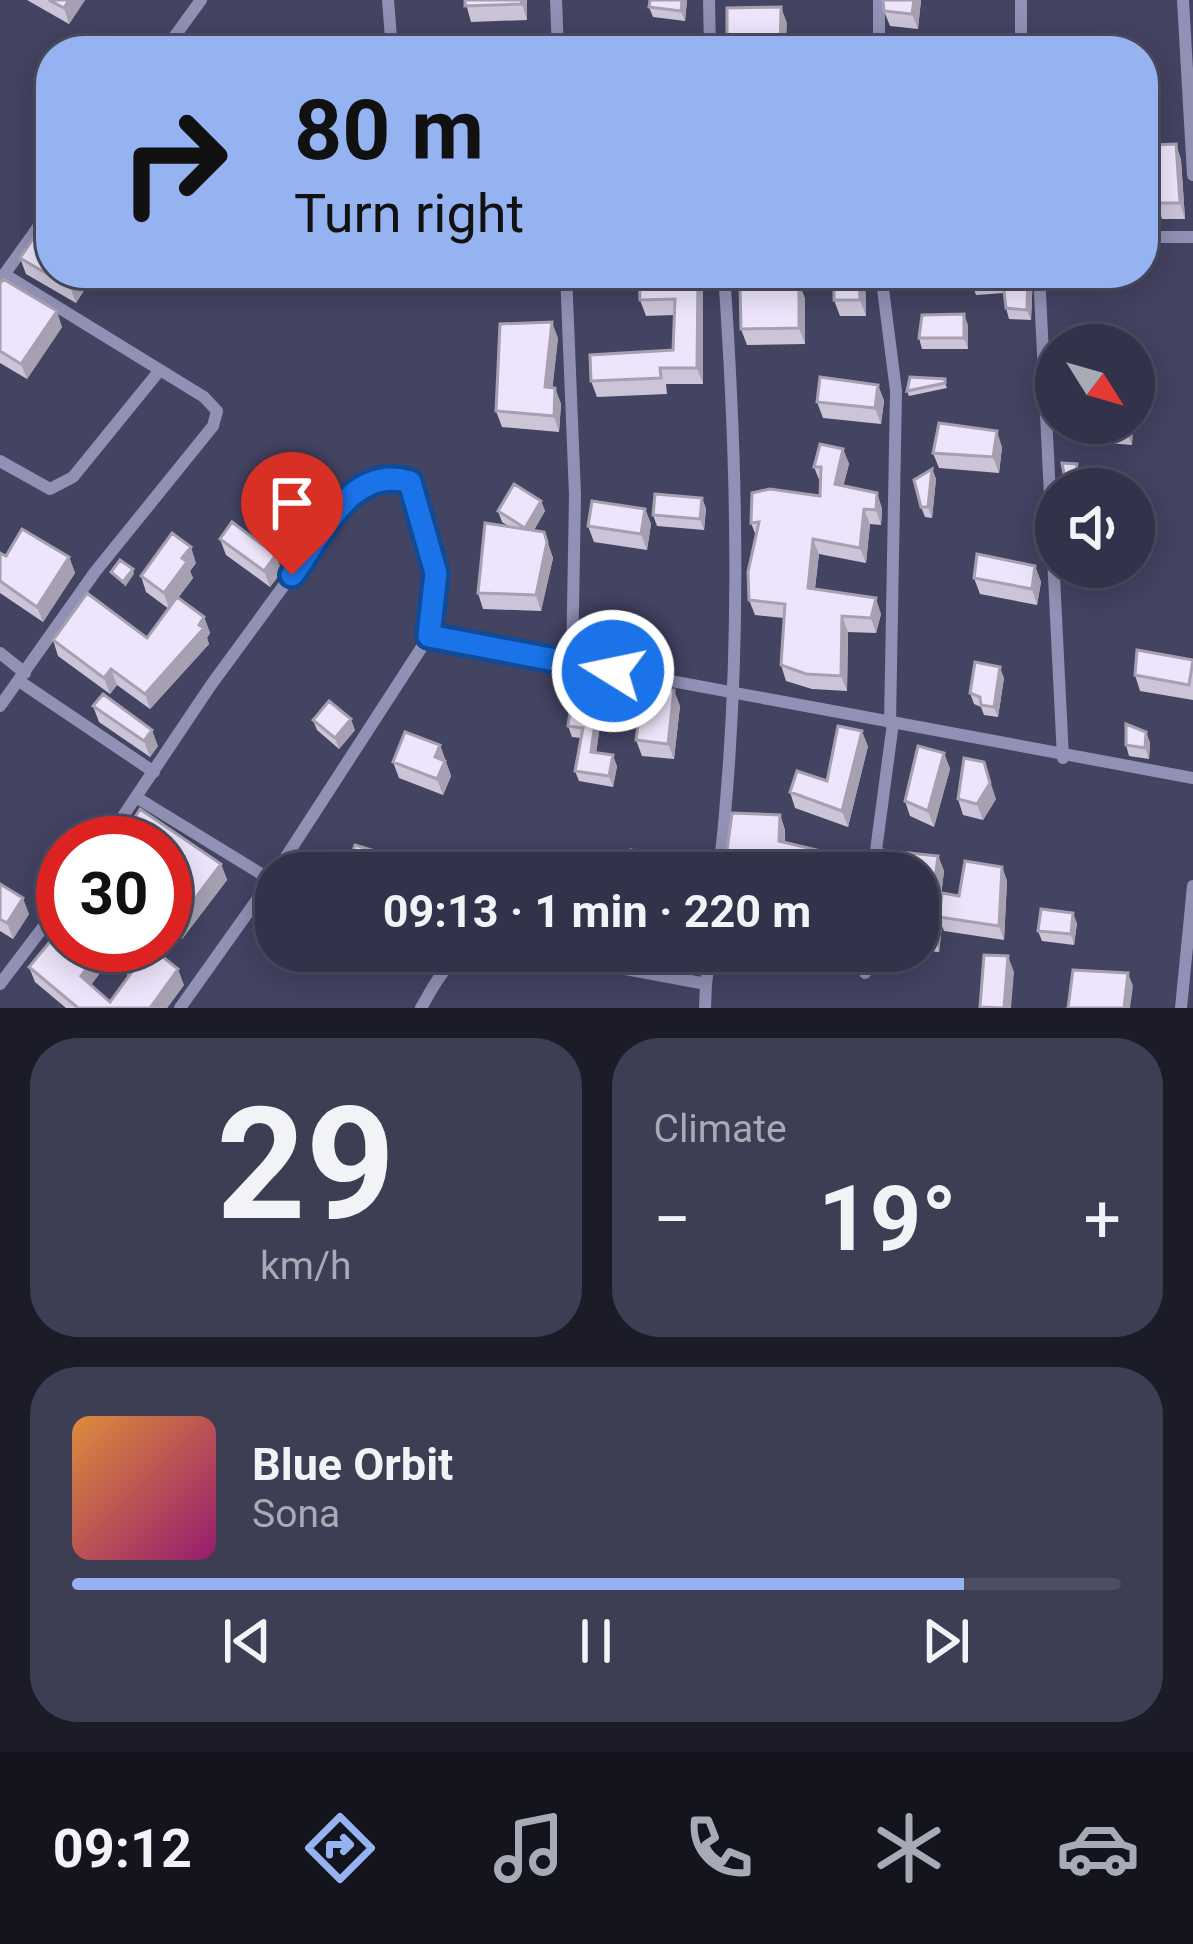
<!DOCTYPE html>
<meta charset="utf-8">
<style>
body{margin:0;font-family:Roboto,sans-serif;background:#3d3e54;color:#f1f3f6;height:100vh;display:flex;flex-direction:column;font-size:45px;white-space:nowrap}
*{box-sizing:border-box;margin:0}
p{font-size:39px;color:#a8aab5}
.icon{flex:none;width:66px;height:66px;fill:none;stroke:currentColor;stroke-width:2;stroke-linecap:round;stroke-linejoin:round}
.map{position:relative;height:1008px;overflow:hidden}
.side{display:flex;flex-direction:column;gap:30px;padding:30px;background:#1c1c29;flex:1}
.side>*{flex:none}
.hud{position:absolute;left:36px;top:36px;width:1122px;height:252px;border-radius:48px;box-shadow:0 6px 30px #0003,0 0 0 3px #4d4d62;background:#95b2f1;color:#111;overflow:hidden}
.needle{width:78px;rotate:127deg}
.buttons{position:absolute;left:1035px;top:324px;display:grid;gap:24px}
.buttons a{display:grid;place-items:center;width:120px;height:120px;border-radius:50%;background:#32324a;box-shadow:0 6px 30px #0003,0 0 0 3px #4d4d62;font-size:60px}
.speed{position:absolute;left:36px;top:816px;display:flex;gap:24px;font-size:60px;font-weight:700;text-align:center}
.speed>*{display:grid;place-content:center;width:156px;height:156px;border-radius:50%;background:#32324a;box-shadow:0 6px 30px #0003,0 0 0 3px #4d4d62;line-height:1}
.speed .limit{border:18px solid #d22;background:#fff;color:#111}
.pin{position:absolute;display:grid;place-items:center;width:102px;height:102px;color:#fff;margin:-123px -51px;border-radius:50% 50% 50% 0;rotate:-45deg;box-shadow:0 0 12px #0007}
.pin .icon{rotate:45deg}
.me{position:absolute;width:132px;margin:-66px;rotate:280deg;stroke-linejoin:round;filter:drop-shadow(0 0 9px #0008)}
.turn{display:flex;align-items:center;gap:42px;height:252px;padding:0 60px;font-size:54px}
.turn .icon{width:156px;height:156px;stroke-width:2.5}
.turn b{display:block;font-size:84px;line-height:102px}
.big{font-size:90px;font-weight:700;line-height:1.1}
.side .card{flex:1;display:flex;flex-direction:column;justify-content:center;gap:18px;min-width:0;padding:0 42px;border-radius:48px;background:#3d3e54}
.side .dial{align-items:center;gap:0}
.dial b{font-size:156px;line-height:1}
.song{display:flex;align-items:center;gap:36px}
.cover{width:144px;height:144px;border-radius:18px;background:linear-gradient(135deg,hsl(30 70% 55%),hsl(320 70% 35%))}
.played{height:12px;border-radius:6px;background:linear-gradient(90deg,#95b2f1 85%,#4d4d62 85%)}
.keys{display:flex;justify-content:space-around;direction:ltr}
.heat{display:flex;justify-content:space-between;align-items:center;font-size:66px;direction:ltr}
.side .tiles{flex:1;display:grid;gap:30px;grid-template-columns:1fr 1fr}
.card:last-child{grid-column:span 2}
.trip{position:absolute;left:255px;top:852px;width:684px;height:120px;border-radius:48px;background:#32324a;box-shadow:0 6px 30px #0003,0 0 0 3px #4d4d62;font-weight:700;line-height:120px;text-align:center}
.tab-bar{display:flex;height:192px;justify-content:space-around;align-items:center;background:#14141e;color:#a8aab5}
.tab-bar .icon{width:84px;height:84px}
.tab-bar .selected{color:#95b2f1}
.tab-bar b{font-size:54px;color:#f1f3f6}
.map>svg:first-child{display:block}
</style>
<div class="map">
<svg width="1193" height="1008" viewBox="0 0 1193 1008">
<rect width="100%" height="100%" fill="#434362"/>
<g fill="none" stroke-linecap="round" stroke-linejoin="round">
<path stroke="#9091b4" stroke-width="12" d="M 388,0 L 392,51
M 556,0 L 558,51
M 709,0 L 710,51
M 1183,0 L 1193,175
M 164,51 L 201,0
M 879,51 L 879,0
M 1021,51 L 1021,0
M 1143,237 L 1193,237
M 287,273 L 316,273
M 566,273 L 575,495 L 572,665
M 881,273 L 896,391 L 890,723
M 1039,273 L 1063,758
M 1,279 L 51,209
M 0,461 L 50,489 L 73,477 L 160,370
M 0,653 L 25,673
M 19,681 L 154,772
M 0,706 L 95,572 L 213,426 L 217,411 L 204,397 L 4,274
M 139,799 L 271,880
M 105,843 L 211,685 L 345,502 C 366,478 379,472 410,481 L 436,573 L 429,636 L 1193,778
M 719,873 C 742,672 738,474 724,273
M 873,873 L 893,723
M 529,951 L 706,984 L 710,951
M 865,973 L 867,951
M 0,984 L 63,901
M 180,1008 L 271,880 L 429,636
M 421,1008 C 435,984 447,956 476,951
M 705,1008 L 706,984
M 1181,1008 L 1193,886"/>
</g>
<path fill="#ccc5d8" d="M 27,0 L 85,0 L 69,24 Z
M 465,0 L 527,0 L 527,20 L 471,22 Z
M 687,0 L 685,21 L 653,17 L 649,7 Z
M 883,0 L 921,0 L 918,29 L 890,26 L 884,11 Z
M 1143,79 L 1157,94 L 1155,123 L 1143,123 Z
M 1176,144 L 1181,160 L 1185,219 L 1162,219 L 1157,203 Z
M 20,258 L 51,273 L 95,273 L 76,303 L 26,274 Z
M 158,273 L 178,273 L 173,282 Z
M 639,273 L 703,273 L 703,384 L 666,384 L 667,394 L 597,397 L 591,381 L 673,350 L 674,315 L 646,316 L 640,300 Z
M 834,273 L 865,273 L 866,316 L 840,316 L 834,300 Z
M 1033,273 L 1031,320 L 1009,319 L 1006,308 L 1004,293 L 976,295 L 972,284 Z
M 799,283 L 805,299 L 805,344 L 747,345 L 741,329 Z
M 0,284 L 62,327 L 27,379 L 0,363 Z
M 968,325 L 968,349 L 922,349 L 919,338 Z
M 558,338 L 552,388 L 555,388 L 561,404 L 559,432 L 502,427 L 496,411 Z
M 945,383 L 947,388 L 909,396 L 907,391 Z
M 878,385 L 884,401 L 881,424 L 823,418 L 817,402 Z
M 1133,423 L 1132,445 L 1072,440 L 1067,426 Z
M 1002,447 L 999,473 L 939,468 L 933,453 Z
M 843,449 L 849,464 L 843,486 L 877,493 L 882,509 L 881,525 L 870,524 L 866,563 L 819,554 L 815,589 L 881,614 L 876,633 L 848,632 L 847,691 L 812,689 L 786,681 L 781,665 L 784,618 L 755,615 L 749,600 L 756,536 L 751,523 L 820,496 L 820,482 L 814,467 Z
M 932,469 L 936,479 L 932,518 L 925,517 L 921,507 Z
M 702,498 L 706,509 L 704,530 L 657,526 L 653,515 Z
M 541,501 L 545,511 L 534,530 L 544,532 L 553,558 L 541,611 L 483,609 L 478,593 L 510,527 L 502,522 L 498,511 Z
M 645,509 L 651,524 L 647,550 L 594,542 L 588,526 Z
M 220,539 L 282,571 L 270,587 L 226,555 Z
M 0,553 L 6,556 L 69,557 L 75,573 L 43,622 L 0,593 Z
M 196,563 L 190,571 L 193,578 L 178,598 L 204,617 L 210,633 L 207,638 L 209,644 L 150,709 L 117,685 L 110,694 L 58,656 L 53,640 L 147,638 L 169,609 L 146,592 L 141,576 Z
M 1035,566 L 1041,582 L 1037,605 L 980,594 L 974,578 Z
M 1193,660 L 1193,700 L 1140,691 L 1135,675 Z
M 1004,678 L 998,717 L 984,715 L 981,707 L 974,704 L 970,693 Z
M 93,706 L 158,746 L 150,757 L 99,722 Z
M 680,706 L 674,759 L 642,756 L 636,740 Z
M 602,711 L 596,752 L 617,766 L 613,787 L 579,781 L 575,771 L 581,738 L 572,737 L 568,726 Z
M 313,720 L 355,730 L 339,749 L 317,730 Z
M 1146,732 L 1150,743 L 1149,759 L 1129,756 L 1126,745 Z
M 440,745 L 451,776 L 443,795 L 399,778 L 393,762 Z
M 868,746 L 848,827 L 795,808 L 790,792 L 827,781 Z
M 944,753 L 950,769 L 934,827 L 910,816 L 905,801 Z
M 958,799 L 996,799 L 983,820 L 963,815 Z
M 140,809 L 221,864 L 227,880 L 182,939 L 165,926 L 165,887 L 173,876 L 165,871 L 165,843 L 129,843 L 125,833 Z
M 780,815 L 785,830 L 785,842 L 846,857 L 851,873 L 724,873 Z
M 938,856 L 944,871 L 941,896 L 918,894 L 918,873 Z
M 1002,867 L 1007,881 L 1004,940 L 944,931 L 942,926 L 939,952 L 918,950 L 918,912 L 938,914 L 959,896 Z
M 0,884 L 29,914 L 13,939 L 0,931 Z
M 1077,923 L 1074,945 L 1042,941 L 1038,931 Z
M 100,951 L 105,966 L 91,985 L 110,1002 L 129,976 L 124,972 L 119,957 L 184,985 L 167,1008 L 66,1008 L 35,982 L 29,967 Z"/>
<path fill="#a6a0b0" d="M 69,0 L 85,0 L 69,24 L 64,8 Z
M 521,0 L 527,0 L 527,20 L 522,4 Z
M 682,0 L 687,0 L 685,21 L 681,11 Z
M 914,0 L 921,0 L 918,29 L 912,14 Z
M 781,7 L 787,23 L 786,51 L 780,51 Z
M 1152,80 L 1157,94 L 1155,123 L 1150,109 Z
M 1176,144 L 1181,160 L 1185,219 L 1180,203 Z
M 79,273 L 95,273 L 76,303 L 70,287 Z
M 698,273 L 703,273 L 703,384 L 697,368 Z
M 859,273 L 865,273 L 866,316 L 860,300 Z
M 1028,273 L 1033,273 L 1031,320 L 1027,310 Z
M 799,283 L 805,299 L 805,344 L 799,328 Z
M 57,311 L 62,327 L 27,379 L 21,364 Z
M 964,314 L 968,325 L 968,349 L 964,338 Z
M 552,322 L 558,338 L 551,403 L 545,387 Z
M 878,385 L 884,401 L 881,424 L 875,408 Z
M 555,388 L 561,404 L 559,432 L 554,416 Z
M 1127,423 L 1133,423 L 1132,445 L 1126,431 Z
M 997,431 L 1002,447 L 999,473 L 993,457 Z
M 843,449 L 849,464 L 840,499 L 835,484 Z
M 932,469 L 936,479 L 932,518 L 928,507 Z
M 877,493 L 882,509 L 881,525 L 876,510 Z
M 702,498 L 706,509 L 704,530 L 700,519 Z
M 541,501 L 545,511 L 529,538 L 525,528 Z
M 645,509 L 651,524 L 647,550 L 641,534 Z
M 864,509 L 870,524 L 866,563 L 860,548 Z
M 813,539 L 819,554 L 813,603 L 808,588 Z
M 547,542 L 553,558 L 541,611 L 536,595 Z
M 191,547 L 196,563 L 190,571 L 193,578 L 169,609 L 164,593 L 182,558 Z
M 276,555 L 282,571 L 270,587 L 264,571 Z
M 69,557 L 75,573 L 43,622 L 37,607 Z
M 1035,566 L 1041,582 L 1037,605 L 1032,589 Z
M 133,569 L 134,574 L 125,587 L 123,582 Z
M 876,598 L 881,614 L 876,633 L 871,618 Z
M 842,616 L 848,632 L 847,691 L 841,676 Z
M 204,617 L 210,633 L 207,638 L 209,644 L 150,709 L 145,694 Z
M 1000,667 L 1004,678 L 998,717 L 994,707 Z
M 111,669 L 117,685 L 110,694 L 104,678 Z
M 674,690 L 680,706 L 674,759 L 668,744 Z
M 598,700 L 602,711 L 595,762 L 591,752 Z
M 351,719 L 355,730 L 339,749 L 335,738 Z
M 152,730 L 158,746 L 150,757 L 144,741 Z
M 862,731 L 868,746 L 848,827 L 842,811 Z
M 1146,732 L 1150,743 L 1149,759 L 1145,748 Z
M 440,745 L 451,776 L 443,795 L 437,779 L 435,757 Z
M 944,753 L 950,769 L 934,827 L 928,811 Z
M 613,755 L 617,766 L 613,787 L 609,776 Z
M 984,762 L 996,799 L 983,820 L 977,804 Z
M 780,815 L 785,830 L 784,855 L 779,841 Z
M 378,852 L 382,863 L 378,873 L 371,873 Z
M 938,856 L 944,871 L 941,896 L 935,880 Z
M 846,857 L 851,871 L 851,873 L 842,873 Z
M 221,864 L 227,880 L 182,939 L 176,924 Z
M 1002,867 L 1007,881 L 1004,940 L 999,926 Z
M 23,898 L 29,914 L 13,939 L 7,923 Z
M 1073,913 L 1077,923 L 1074,945 L 1071,934 Z
M 938,914 L 942,926 L 939,952 L 936,941 Z
M 100,951 L 105,966 L 86,992 L 81,976 Z
M 1008,956 L 1014,972 L 1011,1008 L 1004,1008 Z
M 178,969 L 184,985 L 167,1008 L 150,1008 Z
M 1128,973 L 1133,986 L 1130,1008 L 1124,1008 Z"/>
<path fill="#ede5fb" stroke="#a6a0b0" stroke-width="3" d="M 49,0 L 69,0 L 64,8 Z
M 465,0 L 521,0 L 522,4 L 465,6 Z
M 650,0 L 682,0 L 681,11 L 649,7 Z
M 883,0 L 914,0 L 912,14 L 884,11 Z
M 781,7 L 780,51 L 727,51 L 727,8 Z
M 951,36 L 1004,37 L 1004,51 L 951,51 Z
M 1143,79 L 1152,80 L 1150,109 L 1143,109 Z
M 1176,144 L 1180,203 L 1157,203 L 1152,145 Z
M 51,212 L 51,273 L 79,273 L 70,287 L 20,258 Z
M 639,273 L 698,273 L 697,368 L 660,368 L 661,378 L 591,381 L 590,355 L 673,350 L 675,299 L 640,300 Z
M 834,273 L 859,273 L 860,300 L 834,300 Z
M 972,273 L 1028,273 L 1027,310 L 1006,308 L 1003,283 L 972,284 Z
M 3,279 L 57,311 L 21,364 L 0,351 L 0,284 Z
M 799,283 L 799,328 L 741,329 L 740,284 Z
M 964,314 L 964,338 L 919,338 L 922,315 Z
M 552,322 L 545,387 L 555,388 L 554,416 L 496,411 L 500,324 Z
M 820,377 L 878,385 L 875,408 L 817,402 Z
M 910,377 L 945,379 L 945,383 L 907,391 Z
M 939,423 L 997,431 L 993,457 L 933,453 Z
M 1067,423 L 1127,423 L 1126,431 L 1067,426 Z
M 820,444 L 843,449 L 835,484 L 877,493 L 876,510 L 864,509 L 860,548 L 813,539 L 808,588 L 876,598 L 871,618 L 842,616 L 841,676 L 806,674 L 781,665 L 785,604 L 749,600 L 748,572 L 759,522 L 751,523 L 752,493 L 770,489 L 820,496 L 821,467 L 814,467 Z
M 1062,463 L 1077,464 L 1075,478 L 1064,474 Z
M 932,469 L 928,507 L 921,507 L 914,480 Z
M 514,484 L 541,501 L 525,528 L 498,511 Z
M 655,494 L 702,498 L 700,519 L 653,515 Z
M 592,501 L 645,509 L 641,534 L 588,526 Z
M 232,522 L 276,555 L 264,571 L 220,539 Z
M 485,523 L 544,532 L 547,542 L 536,595 L 478,593 Z
M 22,529 L 69,557 L 37,607 L 0,581 L 0,553 L 6,556 Z
M 172,533 L 191,547 L 182,558 L 187,562 L 164,593 L 141,576 Z
M 977,554 L 1035,566 L 1032,589 L 974,578 Z
M 120,560 L 133,569 L 123,582 L 111,572 Z
M 87,593 L 147,638 L 177,597 L 204,617 L 199,625 L 204,628 L 145,694 L 111,669 L 104,678 L 53,640 Z
M 1137,650 L 1193,660 L 1189,685 L 1135,675 Z
M 975,662 L 1000,667 L 994,707 L 981,705 L 980,697 L 970,693 Z
M 643,686 L 674,690 L 668,744 L 636,740 Z
M 103,694 L 152,730 L 144,741 L 93,706 Z
M 572,697 L 598,700 L 591,752 L 613,755 L 609,776 L 575,771 L 583,728 L 568,726 Z
M 329,701 L 351,719 L 335,738 L 313,720 Z
M 1126,724 L 1146,732 L 1145,748 L 1126,745 Z
M 838,726 L 862,731 L 842,811 L 790,792 L 797,771 L 827,781 Z
M 405,732 L 440,745 L 435,757 L 445,761 L 437,779 L 393,762 Z
M 918,746 L 944,753 L 928,811 L 905,801 Z
M 964,758 L 984,762 L 990,783 L 977,804 L 958,799 Z
M 140,809 L 221,864 L 176,924 L 165,915 L 165,887 L 179,868 L 165,859 L 165,843 L 141,843 L 125,833 Z
M 732,813 L 780,815 L 779,841 L 846,857 L 842,873 L 832,873 L 776,859 L 774,873 L 724,873 Z
M 355,845 L 378,852 L 371,873 L 345,873 Z
M 631,850 L 690,862 L 688,873 L 633,873 L 627,871 Z
M 882,850 L 938,856 L 935,880 L 918,879 L 918,873 L 879,873 Z
M 965,861 L 1002,867 L 999,926 L 939,917 L 942,893 L 959,896 Z
M 0,884 L 23,898 L 7,923 L 0,919 Z
M 1041,909 L 1073,913 L 1071,934 L 1038,931 Z
M 918,912 L 938,914 L 936,941 L 918,940 Z
M 63,926 L 63,945 L 91,945 L 100,951 L 81,976 L 110,1002 L 134,969 L 119,957 L 129,945 L 148,945 L 178,969 L 150,1008 L 78,1008 L 29,967 Z
M 984,955 L 1008,956 L 1004,1008 L 980,1007 Z
M 1073,970 L 1128,973 L 1124,1008 L 1068,1008 Z"/>
<g fill="none" stroke-linecap="round" stroke-linejoin="round">
<g stroke="#114b97" stroke-width="30">
<path id="route" d="M 292,575 C 323,533 351,464 410,482 L 436,573 L 429,636 L 613,671"/>
</g>
<use href="#route" stroke="#1a73e8" stroke-width="21"/>
</g>
</svg>
<div class="buttons">
<a><svg class="needle" viewBox="-14 -14 28 28"><path d="M0-13l5 13h-10z" fill="#e53935"/><path d="M0 13l5-13h-10z" fill="#a8aab5"/></svg></a>
<a><svg class="icon" aria-label="sound" viewBox="0 0 24 24"><path d="M4 9h4l5-4v14l-5-4H4zM17 9q2 3 0 6"/></svg></a>
</div>
<div class="speed"><div class="limit">30</div></div>
<div class="pin" style="left:292px;top:575px;background:#d93025"><svg class="icon" aria-label="arrive" viewBox="0 0 24 24"><path d="M6 21V4h12l-3 4 3 4H6"/></svg></div>
<svg class="me" style="left:613px;top:671px" viewBox="-20 -20 40 40"><circle r="17" fill="#1a73e8" stroke="#fff" stroke-width="3"/><path d="M0-11L8 9 0 5-8 9z" fill="#fff"/></svg>
<div class="trip">09:13 · 1 min · 220 m</div>
<div class="hud">
<div class="turn"><svg class="icon" aria-label="right" viewBox="0 0 24 24"><path d="M7 20v-9h11M14 6l5 5-5 5"/></svg><div><b>80 m</b>Turn right</div></div>
</div>
</div>
<section class="side">
<div class="tiles">
<div class="card dial"><b>29</b><p>km/h</p></div>
<div class="card"><p>Climate</p>
<div class="heat"><a>−</a><b class="big">19°</b><a>+</a></div>
</div>
<div class="card">
<div class="song"><i class="cover"></i><div><b>Blue Orbit</b><p>Sona</p></div></div>
<div class="played"></div>
<div class="keys"><svg class="icon" aria-label="previous" viewBox="0 0 24 24"><path d="M18 5L8 12l10 7zM5 5v14"/></svg><svg class="icon" aria-label="pause" viewBox="0 0 24 24"><path d="M8 5v14M16 5v14"/></svg><svg class="icon" aria-label="next" viewBox="0 0 24 24"><path d="M6 5l10 7-10 7zM19 5v14"/></svg></div>
</div>
</div>
</section>
<nav class="tab-bar">
<b>09:12</b>
<svg class="icon selected" aria-label="directions" viewBox="0 0 24 24"><path d="M12 3l9 9-9 9-9-9zM9 14v-3h6M13 9l2 2-2 2"/></svg>
<svg class="icon" aria-label="music" viewBox="0 0 24 24"><path d="M9 18V5l10-2v13"/><circle cx="6" cy="18" r="3"/><circle cx="16" cy="16" r="3"/></svg>
<svg class="icon" aria-label="phone" viewBox="0 0 24 24"><path d="M5 4h4l2 5-3 2q2 4 5 5l2-3 5 2v4C11 20 4 13 5 4z"/></svg>
<svg class="icon" aria-label="climate" viewBox="0 0 24 24"><path d="M12 3v18M4 7l16 10M4 17L20 7"/></svg>
<svg class="icon" aria-label="car" viewBox="0 0 24 24"><path d="M5 17H2v-5l4-1 3-4h7l3 4 3 1v5h-3M9 17h6M6 11h13"/><circle cx="7" cy="17" r="2"/><circle cx="17" cy="17" r="2"/></svg>
</nav>
